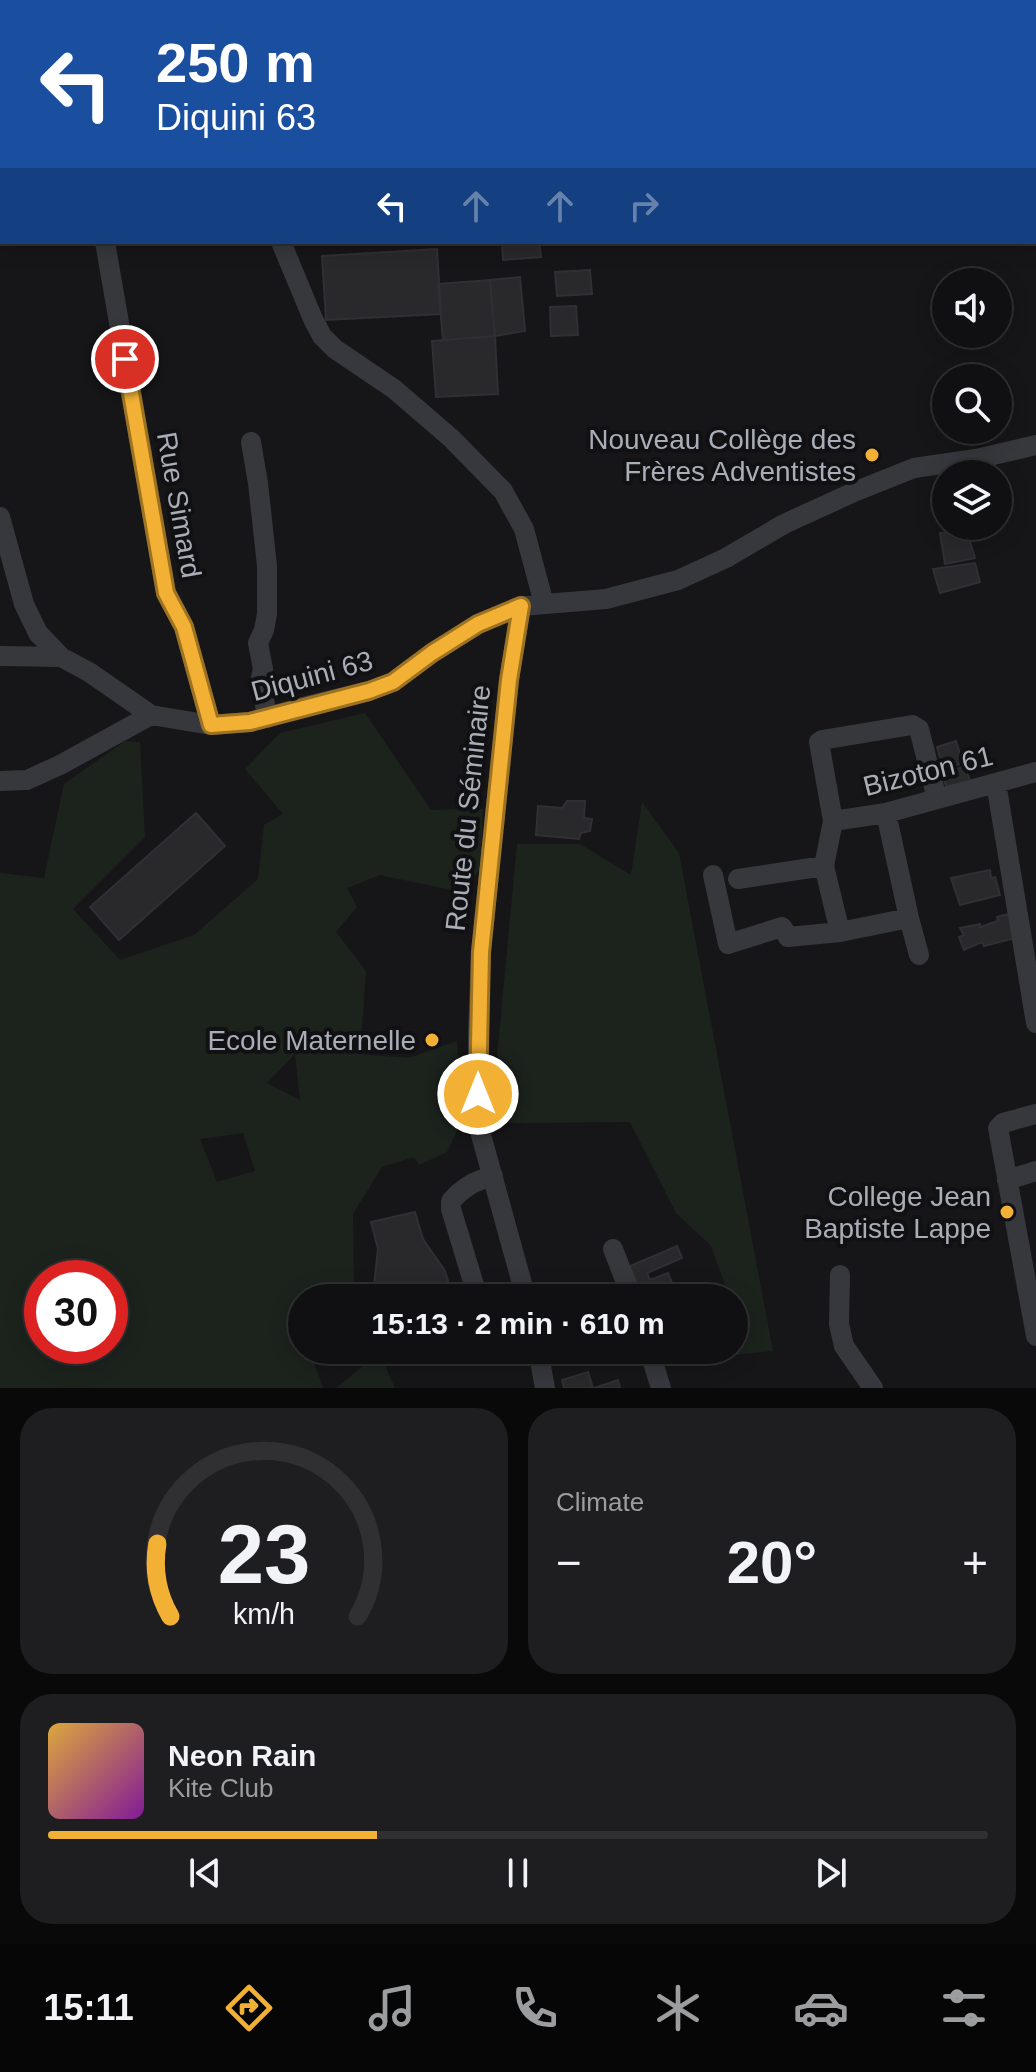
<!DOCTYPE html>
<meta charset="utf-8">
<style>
body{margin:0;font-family:Arial,sans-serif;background:#1e1e20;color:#f1f3f6;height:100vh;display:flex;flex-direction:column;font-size:30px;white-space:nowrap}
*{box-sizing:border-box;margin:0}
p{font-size:26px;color:#9c9d9f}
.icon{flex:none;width:44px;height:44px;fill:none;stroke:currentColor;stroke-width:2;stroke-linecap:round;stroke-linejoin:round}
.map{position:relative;height:1388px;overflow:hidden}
.drawer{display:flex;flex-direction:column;gap:20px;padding:20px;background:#09090a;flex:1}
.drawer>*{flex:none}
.top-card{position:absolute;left:0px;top:0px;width:1036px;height:244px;box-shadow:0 4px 20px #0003,0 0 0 2px #303032;background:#1a4fa0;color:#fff;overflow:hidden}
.buttons{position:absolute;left:932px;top:268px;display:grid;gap:16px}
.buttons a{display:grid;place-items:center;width:80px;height:80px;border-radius:50%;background:#101012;box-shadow:0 4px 20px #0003,0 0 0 2px #303032;font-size:40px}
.speed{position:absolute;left:24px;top:1260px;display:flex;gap:16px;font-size:40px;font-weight:700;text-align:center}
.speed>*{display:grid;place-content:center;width:104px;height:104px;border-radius:50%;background:#101012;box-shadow:0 4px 20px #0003,0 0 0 2px #303032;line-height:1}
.speed .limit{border:12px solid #d22;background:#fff;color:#111}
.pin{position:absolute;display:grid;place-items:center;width:68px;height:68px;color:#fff;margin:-34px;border:4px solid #fff;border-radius:50%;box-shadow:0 2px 8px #0007}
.me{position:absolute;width:88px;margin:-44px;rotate:0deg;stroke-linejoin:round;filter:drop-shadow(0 0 6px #0008)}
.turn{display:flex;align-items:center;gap:28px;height:168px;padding:0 24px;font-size:36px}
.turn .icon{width:104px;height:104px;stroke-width:2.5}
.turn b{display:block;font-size:56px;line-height:68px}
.lanes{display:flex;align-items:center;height:76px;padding:0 24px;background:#0003;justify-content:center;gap:40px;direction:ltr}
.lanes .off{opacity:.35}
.big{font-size:60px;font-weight:800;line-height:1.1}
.drawer .widget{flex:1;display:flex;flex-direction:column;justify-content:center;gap:12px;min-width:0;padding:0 28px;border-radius:32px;background:#1e1e20}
.drawer .dial{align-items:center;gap:0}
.dial svg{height:208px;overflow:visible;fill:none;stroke:#303032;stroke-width:7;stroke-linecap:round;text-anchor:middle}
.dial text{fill:#f1f3f6;stroke:none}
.song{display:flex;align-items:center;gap:24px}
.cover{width:96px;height:96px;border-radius:12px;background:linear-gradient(135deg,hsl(40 70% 55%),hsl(290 70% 35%))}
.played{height:8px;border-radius:4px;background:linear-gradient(90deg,#f2b134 35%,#303032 35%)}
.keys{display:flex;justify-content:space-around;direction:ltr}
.heat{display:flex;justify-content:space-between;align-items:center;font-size:44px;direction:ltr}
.drawer .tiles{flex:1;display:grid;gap:20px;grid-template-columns:1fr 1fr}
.widget:last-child{grid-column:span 2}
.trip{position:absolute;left:288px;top:1284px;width:460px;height:80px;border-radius:40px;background:#101012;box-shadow:0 4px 20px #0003,0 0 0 2px #303032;font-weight:800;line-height:80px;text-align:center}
.menu{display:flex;height:128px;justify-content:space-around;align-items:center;background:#060607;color:#9c9d9f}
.menu .icon{width:56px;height:56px}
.menu .on{color:#f2b134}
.menu b{font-size:36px;color:#f1f3f6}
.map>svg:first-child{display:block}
</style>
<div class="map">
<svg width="1036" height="1388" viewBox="0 0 1036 1388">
<rect width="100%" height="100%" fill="#161618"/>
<path fill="#1c231d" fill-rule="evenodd" d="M 365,713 L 431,810 L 483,809 L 481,867 L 465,893 L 380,875 L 347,888 L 357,907 L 336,932 L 366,971 L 360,1054 L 409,1058 L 457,1041 L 463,1118 L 447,1152 L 419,1165 L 414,1157 L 382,1167 L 353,1214 L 354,1294 L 356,1298 L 302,1298 L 302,1350 L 310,1350 L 323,1388 L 0,1388 L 0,873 L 44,878 L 64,784 L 125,741 L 140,742 L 145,837 L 73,909 L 120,960 L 194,935 L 258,879 L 264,825 L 283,814 L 245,769 L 280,733 ZM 295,1054 L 300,1100 L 267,1083 ZM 243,1133 L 255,1171 L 217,1182 L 200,1139 ZM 42,1278 L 110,1278 L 110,1346 L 42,1346 Z
M 642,802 L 679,853 L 773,1351 L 713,1357 L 709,1350 L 734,1350 L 734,1298 L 717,1298 L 725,1285 L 711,1246 L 676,1213 L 630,1122 L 509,1123 L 497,1056 L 517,844 L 580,844 L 631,875 Z
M 373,1350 L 378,1350 L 395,1388 L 336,1388 L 375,1356 Z"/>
<path fill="#29292c" stroke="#303034" stroke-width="2" d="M 897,0 L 957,0 L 952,2 L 898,2 Z
M 502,242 L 539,242 L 541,257 L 503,260 Z
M 437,249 L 441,314 L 326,320 L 322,256 Z
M 590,270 L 592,294 L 557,296 L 555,272 Z
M 520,277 L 525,331 L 495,336 L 490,280 Z
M 490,280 L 495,336 L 443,340 L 438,284 Z
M 576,306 L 578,335 L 551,336 L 550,307 Z
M 495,336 L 498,394 L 436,397 L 432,341 Z
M 966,529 L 975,558 L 945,564 L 940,533 Z
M 975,563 L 980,582 L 940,593 L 933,569 Z
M 956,741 L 963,763 L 943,769 L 937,747 Z
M 965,766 L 971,784 L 948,792 L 942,774 Z
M 567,801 L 585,801 L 584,818 L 592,819 L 590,831 L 581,833 L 579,839 L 536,835 L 538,806 L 562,808 Z
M 196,813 L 225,846 L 119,940 L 90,907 Z
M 990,870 L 991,878 L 995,877 L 1000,895 L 960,905 L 951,878 Z
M 1008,914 L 1019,937 L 984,946 L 982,942 L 964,950 L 959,937 L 964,935 L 960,928 L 980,924 L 980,927 L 998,921 L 997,917 Z
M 415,1212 L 423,1239 L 445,1271 L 451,1291 L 421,1298 L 376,1298 L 374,1286 L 378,1249 L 371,1222 Z
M 677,1246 L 682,1258 L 647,1273 L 650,1280 L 668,1273 L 675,1290 L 656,1298 L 643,1298 L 630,1266 Z
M 588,1372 L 593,1388 L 564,1388 L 562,1380 Z
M 618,1380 L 620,1388 L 594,1388 Z"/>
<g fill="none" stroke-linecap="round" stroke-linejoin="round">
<path stroke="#37383d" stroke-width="20" d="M 304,0 L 304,2
M 448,0 L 449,2
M 776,0 L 776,2
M 855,0 L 855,2
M 995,0 L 996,2
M 1034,49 L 1036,48
M 0,213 L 2,213
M 105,242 L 166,593 L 184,627 L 211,725
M 281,242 L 313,319 L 322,336 L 335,349 L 394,389 L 451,438 L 503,491 L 524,529 L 544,604
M 251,442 L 258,483 L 267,566 L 267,614 L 264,630 L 258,643 L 263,669 L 261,678 L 267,718
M 0,517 L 24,604 L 38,633 L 61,657
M 521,606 L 509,680 L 481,952 L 478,1033 L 478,1124 L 526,1298
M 0,656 L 61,657 L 89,672 L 151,715 L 211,725 L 250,722 L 311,705 L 369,691 L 393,682 L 432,653 L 478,624 L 521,606 L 606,599 L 678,580 L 726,558 L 784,524 L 854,492 L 914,468 L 976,459 L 1036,445
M 0,781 L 27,780 L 60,765 L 151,715
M 996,783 L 1036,1023
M 886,813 L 909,918 L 919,955
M 833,821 L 886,813 L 1036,772
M 713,875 L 728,944 L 782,927 L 788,937 L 840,932
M 738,879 L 824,866
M 909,918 L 840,932 L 824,866 L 833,821 L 819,742 L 822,740 L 912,725 L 919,729 L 937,799
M 1036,1114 L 1003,1123 L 998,1128 L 1036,1336
M 1007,1180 L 1036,1171
M 613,1249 L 632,1298
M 840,1275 L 839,1324 L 844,1346 L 873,1388
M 478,1298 L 451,1209 L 451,1201 C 464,1187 474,1181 493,1176
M 538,1350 L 545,1388
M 649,1350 L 661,1388"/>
</g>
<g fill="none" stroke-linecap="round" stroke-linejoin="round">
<g stroke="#9d7322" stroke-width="20">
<path id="route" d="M 125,359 L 166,593 L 184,627 L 211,725 L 250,722 L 369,691 L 393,682 L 432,653 L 478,624 L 521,606 L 509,680 L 481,952 L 478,1094"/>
</g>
<use href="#route" stroke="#f2b134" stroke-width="14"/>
</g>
<g fill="#f2b134" stroke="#111113" stroke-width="3">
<circle cx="872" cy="455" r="8"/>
<circle cx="432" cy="1040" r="8"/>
<circle cx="1007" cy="1212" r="8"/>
</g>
<g text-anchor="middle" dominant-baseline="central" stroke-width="8" stroke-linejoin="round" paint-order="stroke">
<g font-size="28" fill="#a8adb8" stroke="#111113" text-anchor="end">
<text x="856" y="439">Nouveau Collège des<tspan x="856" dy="32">Frères Adventistes</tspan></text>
<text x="416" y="1040">Ecole Maternelle</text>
<text x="991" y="1196">College Jean<tspan x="991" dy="32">Baptiste Lappe</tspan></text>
</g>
<g font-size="28" fill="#a8adb8" stroke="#111113">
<text transform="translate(179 505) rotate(80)">Rue Simard</text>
<text transform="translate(312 676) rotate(-15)">Diquini 63</text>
<text transform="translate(928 771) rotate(-14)">Bizoton 61</text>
<text transform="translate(468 808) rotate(-84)">Route du Séminaire</text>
</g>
</g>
</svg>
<div class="buttons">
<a><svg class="icon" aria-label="sound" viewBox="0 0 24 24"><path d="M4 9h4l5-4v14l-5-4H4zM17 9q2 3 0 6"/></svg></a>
<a><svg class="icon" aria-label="search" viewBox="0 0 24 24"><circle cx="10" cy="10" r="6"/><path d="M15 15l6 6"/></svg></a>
<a><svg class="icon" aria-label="layers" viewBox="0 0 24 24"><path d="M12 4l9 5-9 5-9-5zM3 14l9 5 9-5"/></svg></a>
</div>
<div class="speed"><div class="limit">30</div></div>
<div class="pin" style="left:125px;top:359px;background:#d93025"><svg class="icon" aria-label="arrive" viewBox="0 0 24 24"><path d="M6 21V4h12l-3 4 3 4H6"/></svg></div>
<svg class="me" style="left:478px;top:1094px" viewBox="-20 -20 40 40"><circle r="17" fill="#f2b134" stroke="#fff" stroke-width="3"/><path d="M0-11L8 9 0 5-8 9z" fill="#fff"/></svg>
<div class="trip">15:13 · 2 min · 610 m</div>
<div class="top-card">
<div class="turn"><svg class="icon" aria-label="left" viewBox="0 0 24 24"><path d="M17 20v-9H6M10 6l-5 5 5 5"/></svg><div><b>250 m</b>Diquini 63</div></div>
<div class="lanes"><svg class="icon" aria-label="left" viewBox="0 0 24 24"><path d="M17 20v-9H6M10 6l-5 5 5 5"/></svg><svg class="icon off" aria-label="ahead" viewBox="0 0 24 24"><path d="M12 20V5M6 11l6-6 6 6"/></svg><svg class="icon off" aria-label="ahead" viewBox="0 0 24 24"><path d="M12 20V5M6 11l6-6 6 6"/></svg><svg class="icon off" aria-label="right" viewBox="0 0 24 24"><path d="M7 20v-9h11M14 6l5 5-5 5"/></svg></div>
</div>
</div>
<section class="drawer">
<div class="tiles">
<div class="widget dial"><svg viewBox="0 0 100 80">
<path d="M14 69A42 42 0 1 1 86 69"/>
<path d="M14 69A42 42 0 0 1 9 41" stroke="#f2b134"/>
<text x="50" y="56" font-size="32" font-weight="700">23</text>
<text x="50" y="72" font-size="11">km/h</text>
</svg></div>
<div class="widget"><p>Climate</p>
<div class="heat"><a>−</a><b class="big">20°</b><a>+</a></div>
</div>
<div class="widget">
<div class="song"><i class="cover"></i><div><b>Neon Rain</b><p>Kite Club</p></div></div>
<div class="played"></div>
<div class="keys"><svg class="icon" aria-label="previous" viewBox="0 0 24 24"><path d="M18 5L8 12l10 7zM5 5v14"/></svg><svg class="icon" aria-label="pause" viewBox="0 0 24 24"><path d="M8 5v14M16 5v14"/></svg><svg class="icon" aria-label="next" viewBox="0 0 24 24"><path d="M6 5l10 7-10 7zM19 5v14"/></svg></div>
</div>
</div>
</section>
<nav class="menu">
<b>15:11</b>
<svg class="icon on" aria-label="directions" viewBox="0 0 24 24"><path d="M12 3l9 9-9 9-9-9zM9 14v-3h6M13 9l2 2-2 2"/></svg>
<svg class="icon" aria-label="music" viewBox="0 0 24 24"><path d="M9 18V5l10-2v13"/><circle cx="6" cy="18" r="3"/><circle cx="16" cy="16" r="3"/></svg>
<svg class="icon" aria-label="phone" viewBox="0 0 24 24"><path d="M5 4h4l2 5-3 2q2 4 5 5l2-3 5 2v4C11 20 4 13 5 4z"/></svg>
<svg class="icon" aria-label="climate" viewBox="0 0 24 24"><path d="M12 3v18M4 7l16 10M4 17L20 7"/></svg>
<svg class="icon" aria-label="car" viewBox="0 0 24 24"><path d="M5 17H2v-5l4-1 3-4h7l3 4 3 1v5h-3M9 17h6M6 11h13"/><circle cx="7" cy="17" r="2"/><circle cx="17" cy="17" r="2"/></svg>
<svg class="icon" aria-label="filters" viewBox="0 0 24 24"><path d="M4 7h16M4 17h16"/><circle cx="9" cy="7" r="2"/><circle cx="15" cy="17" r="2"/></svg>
</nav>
